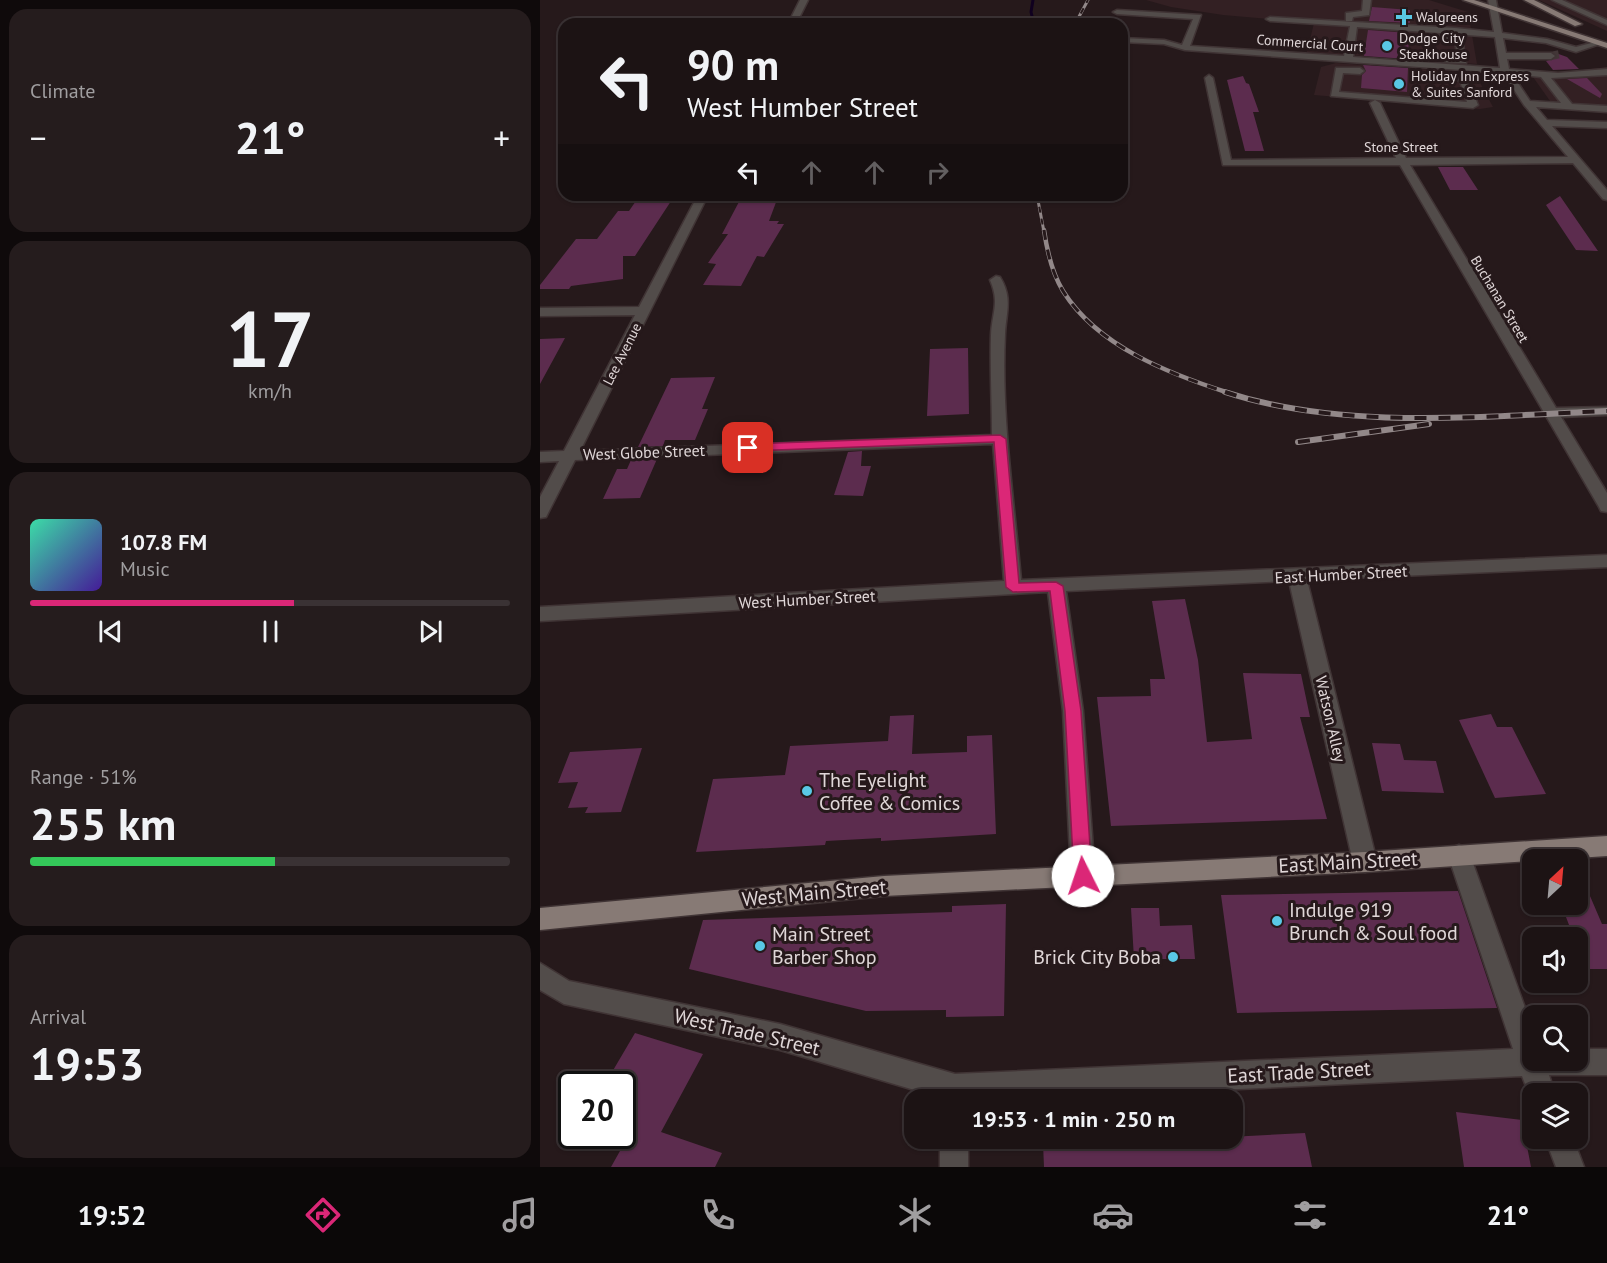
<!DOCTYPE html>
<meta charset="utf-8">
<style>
body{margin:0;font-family:"PT Sans",sans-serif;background:#251c1d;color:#f1f3f6;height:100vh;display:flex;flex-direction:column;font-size:22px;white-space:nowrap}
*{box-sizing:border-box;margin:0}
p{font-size:20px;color:#a09ea0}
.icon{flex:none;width:33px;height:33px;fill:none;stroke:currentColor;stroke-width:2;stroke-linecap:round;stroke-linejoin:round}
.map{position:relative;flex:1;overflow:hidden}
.details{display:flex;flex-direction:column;gap:9px;padding:9px;background:#0f0a0b;width:540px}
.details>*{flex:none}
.top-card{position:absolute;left:18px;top:18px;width:570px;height:183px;border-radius:18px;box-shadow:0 2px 4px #0004,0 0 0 2px #3a3234;background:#1c1314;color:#f1f3f6;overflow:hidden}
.needle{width:39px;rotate:26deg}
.buttons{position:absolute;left:982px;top:849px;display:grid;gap:12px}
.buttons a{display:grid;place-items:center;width:66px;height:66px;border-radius:12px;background:#1c1314;box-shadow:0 2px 4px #0004,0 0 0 2px #3a3234;font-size:30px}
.speed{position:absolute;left:18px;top:1071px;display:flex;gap:12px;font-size:30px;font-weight:700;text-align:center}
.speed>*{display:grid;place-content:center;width:78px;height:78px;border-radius:50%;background:#1c1314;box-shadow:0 2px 4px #0004,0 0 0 2px #3a3234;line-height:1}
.speed .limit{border:3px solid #111;border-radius:9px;background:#fff;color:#111}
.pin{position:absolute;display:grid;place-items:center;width:51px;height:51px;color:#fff;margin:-26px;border-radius:12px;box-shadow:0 3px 9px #0006}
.me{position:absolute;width:66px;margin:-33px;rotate:356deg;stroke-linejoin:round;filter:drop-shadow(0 0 4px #0008)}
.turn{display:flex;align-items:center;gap:21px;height:126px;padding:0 30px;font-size:27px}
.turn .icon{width:78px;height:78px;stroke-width:2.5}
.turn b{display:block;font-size:42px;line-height:51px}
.lanes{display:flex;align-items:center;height:57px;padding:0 30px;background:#0003;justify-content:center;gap:30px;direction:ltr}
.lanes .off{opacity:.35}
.big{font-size:45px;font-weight:700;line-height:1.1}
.details .card{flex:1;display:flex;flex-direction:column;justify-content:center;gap:9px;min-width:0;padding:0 21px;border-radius:18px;background:#251c1d}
.details .dial{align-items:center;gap:0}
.dial b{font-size:78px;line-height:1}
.song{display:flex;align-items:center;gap:18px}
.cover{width:72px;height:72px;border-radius:9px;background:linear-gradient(135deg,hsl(160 70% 55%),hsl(260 70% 35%))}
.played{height:6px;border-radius:3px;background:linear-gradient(90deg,#db2777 55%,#3a3234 55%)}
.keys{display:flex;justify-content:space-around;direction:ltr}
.heat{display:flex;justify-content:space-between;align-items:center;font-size:33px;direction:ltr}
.charge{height:9px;border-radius:4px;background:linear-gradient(90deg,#34c759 51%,#3a3234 0)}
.trip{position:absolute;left:364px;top:1089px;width:339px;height:60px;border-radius:18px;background:#1c1314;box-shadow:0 2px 4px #0004,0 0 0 2px #3a3234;font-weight:700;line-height:60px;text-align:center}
.menu{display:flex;height:96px;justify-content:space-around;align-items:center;background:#0b0808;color:#a09ea0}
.menu .icon{width:42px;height:42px}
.menu .current{color:#db2777}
.menu b{font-size:27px;color:#f1f3f6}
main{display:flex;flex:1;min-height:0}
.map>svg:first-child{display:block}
</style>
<main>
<section class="details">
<div class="card"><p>Climate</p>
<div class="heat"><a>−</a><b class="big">21°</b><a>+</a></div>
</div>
<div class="card dial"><b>17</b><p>km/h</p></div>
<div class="card">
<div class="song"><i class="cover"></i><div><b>107.8 FM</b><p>Music</p></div></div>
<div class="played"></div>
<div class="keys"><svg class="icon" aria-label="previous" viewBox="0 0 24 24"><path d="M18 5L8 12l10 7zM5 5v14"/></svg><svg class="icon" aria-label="pause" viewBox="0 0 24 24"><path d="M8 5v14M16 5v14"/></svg><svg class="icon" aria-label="next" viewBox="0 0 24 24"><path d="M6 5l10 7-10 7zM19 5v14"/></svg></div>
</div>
<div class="card"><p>Range · 51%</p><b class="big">255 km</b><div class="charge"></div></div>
<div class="card"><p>Arrival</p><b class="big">19:53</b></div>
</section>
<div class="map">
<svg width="1067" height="1167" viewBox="0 0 1067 1167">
<rect width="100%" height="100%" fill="#26191b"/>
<path fill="#332023" d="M 606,0 L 889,0 L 928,12 L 937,64 L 767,52 L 774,23 L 683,15 L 631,7 Z
M 999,0 L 1067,0 L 1067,31 Z
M 796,63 L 935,73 L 953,107 L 940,109 L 774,95 L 781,67 Z
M 1067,67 L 1067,110 L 1015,108 L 988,70 L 1026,72 Z"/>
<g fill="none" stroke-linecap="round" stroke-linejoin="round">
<path stroke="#10001f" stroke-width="3" d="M 493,0 L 491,12 L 494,24"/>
</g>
<path fill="#5c2c4e" d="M 832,7 L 870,10 L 870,23 L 829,21 Z
M 828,30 L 869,33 L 868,59 L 824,56 Z
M 1013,52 L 1027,57 L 1039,69 L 1013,70 L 1006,61 L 1016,58 Z
M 823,65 L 868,68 L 867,92 L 821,88 L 822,75 L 826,71 Z
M 703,76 L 706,83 L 709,84 L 719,112 L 713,112 L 724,151 L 705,151 L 687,80 Z
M 1047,78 L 1062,94 L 1060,98 L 1027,79 Z
M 898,167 L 923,167 L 938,190 L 910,190 Z
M 100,195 L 135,195 L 95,256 L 83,256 L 83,279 L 31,286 L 29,289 L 0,289 L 0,285 L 36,239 L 57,239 L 78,211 L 89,211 Z
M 1020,196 L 1058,251 L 1036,250 L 1006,205 Z
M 238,197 L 229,221 L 239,221 L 237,224 L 244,224 L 224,257 L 217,256 L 201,286 L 163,285 L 176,264 L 168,263 L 188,234 L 182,234 L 201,198 Z
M 25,338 L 0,384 L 0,339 Z
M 428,348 L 429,414 L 387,416 L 390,349 Z
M 175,377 L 162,409 L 168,409 L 155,440 L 125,440 L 123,446 L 98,447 L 131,378 Z
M 322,451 L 321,466 L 331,466 L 323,496 L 294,495 L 308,452 Z
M 117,459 L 100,498 L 63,499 L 77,469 L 87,469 L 91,460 Z
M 645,599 L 658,660 L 667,742 L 712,739 L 703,673 L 761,674 L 770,717 L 760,717 L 787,819 L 571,826 L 557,697 L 611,696 L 610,679 L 625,679 L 612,601 Z
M 951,714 L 957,727 L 972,727 L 1006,794 L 955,798 L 919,720 Z
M 374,715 L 372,754 L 427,752 L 427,736 L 452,735 L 456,834 L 341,841 L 341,838 L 286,841 L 285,845 L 156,852 L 173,779 L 245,775 L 250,746 L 348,741 L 350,716 Z
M 832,743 L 860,744 L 864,760 L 896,761 L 904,793 L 842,791 Z
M 102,748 L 81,812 L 45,813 L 48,807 L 28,808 L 38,782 L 18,783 L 30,752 Z
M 1038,868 L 1062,924 L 1067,924 L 1067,969 L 1047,969 L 1038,947 L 1038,938 L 1034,938 L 1021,904 L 1038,904 Z
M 918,891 L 957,1008 L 697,1013 L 681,895 Z
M 466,904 L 464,1016 L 406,1017 L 406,1010 L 326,1011 L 149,969 L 163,920 L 412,912 L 412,906 Z
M 591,908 L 619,908 L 620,926 L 652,925 L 655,959 L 594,959 Z
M 95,1033 L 163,1054 L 121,1132 L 182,1153 L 175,1167 L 71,1167 L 85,1142 L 82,1141 L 82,1084 L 65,1084 Z
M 916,1112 L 982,1120 L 991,1167 L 924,1167 Z
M 765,1133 L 772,1167 L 504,1167 L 503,1143 L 594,1140 L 594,1142 Z"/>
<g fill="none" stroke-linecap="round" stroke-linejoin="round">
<path stroke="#423637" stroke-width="8" stroke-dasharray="8 4" stroke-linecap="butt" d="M 1011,56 L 1020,54"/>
<g stroke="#403435" stroke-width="3">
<path id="minor" d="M 260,0 L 268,0 L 256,24 L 248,24 Z
M 823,0 L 831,0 L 829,15 L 813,17 L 812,21 L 806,21 L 806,13 L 822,11 Z
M 948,0 L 956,0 L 962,33 L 1007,39 L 1036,47 L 1059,41 L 1063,43 L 1036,52 L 1006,43 L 963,38 L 966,53 L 1011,53 L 1015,56 L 1011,59 L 967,59 L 969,69 L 1018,73 L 1067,69 L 1067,75 L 1011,78 L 1032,104 L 1067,106 L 1067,112 L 996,107 L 1007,120 L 1067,122 L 1067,128 L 1012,126 L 1067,190 L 1067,200 L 1063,199 L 1033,163 L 870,165 L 1016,408 L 1067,407 L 1067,415 L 1021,417 L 1067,493 L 1067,512 L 1061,511 L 1059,507 L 860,165 L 683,165 L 665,78 L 669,75 L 673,78 L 691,160 L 856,158 L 830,103 L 835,100 L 840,103 L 866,158 L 1028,157 L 984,105 L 963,73 L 645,50 L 624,44 L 582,42 L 582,38 L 624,40 L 642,45 L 653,19 L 577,14 L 573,12 L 577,10 L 661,15 L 650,46 L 804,56 L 810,26 L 730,21 L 726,19 L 730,17 L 915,28 L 954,32 ZM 817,27 L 955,37 L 960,68 L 813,57 ZM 972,74 L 1001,77 L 1021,103 L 990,101 Z
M 1012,0 L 1022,0 L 1067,20 L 1067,25 Z
M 897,35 L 922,38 L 926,63 L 904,62 L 904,58 L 918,58 L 915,42 L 897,39 Z
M 796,68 L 820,68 L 824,71 L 820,74 L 803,73 L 799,92 L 927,102 L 920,81 L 898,77 L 902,74 L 927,77 L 938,105 L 933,108 L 791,96 Z
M 158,195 L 168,195 L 40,451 L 452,435 C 452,402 450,368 451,335 C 452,312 460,303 450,280 L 456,276 L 460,277 C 473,298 466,312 465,334 C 461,416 474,499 481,580 L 1067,555 L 1067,567 L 767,580 L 837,862 L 833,869 L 825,872 L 817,869 L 813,862 L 749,581 L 526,591 L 543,711 L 555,876 L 551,883 L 543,886 L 535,883 L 531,876 L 523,711 L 508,592 L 0,621 L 0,607 L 464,581 L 453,444 L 35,460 L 8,513 L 6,517 L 0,518 L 0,497 L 19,461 L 0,462 L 0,452 L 24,451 L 95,315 L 0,316 L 0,308 L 99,307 Z
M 919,845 L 927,848 L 930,855 L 993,1030 L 993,1060 L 1038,1060 L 1038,1049 L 1067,1049 L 1067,1075 L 1009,1075 L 1015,1094 L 993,1094 L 993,1104 L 982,1076 L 461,1100 L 408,1100 L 240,1050 L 24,1004 L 0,990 L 0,963 L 29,981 L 240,1024 L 415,1074 L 973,1049 L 908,855 L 911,848 Z
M 400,1138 L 428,1138 L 428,1167 L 400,1167 Z
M 1005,1138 L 1033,1138 L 1044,1167 L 1016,1167 Z"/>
</g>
<g stroke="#403435" stroke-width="3">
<path id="major" d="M 923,0 L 934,0 L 1067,43 L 1067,48 Z
M 984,0 L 994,0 L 1042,24 L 1035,26 Z
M 1067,836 L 1067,856 L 825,872 L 344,896 L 0,930 L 0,908 L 344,876 L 825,852 Z"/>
</g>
<use href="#minor" fill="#524c4a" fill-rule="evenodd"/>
<use href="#major" fill="#877a75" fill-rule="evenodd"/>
<g stroke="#928889" stroke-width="3">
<path id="rail-far2" d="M 535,24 L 548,0
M 497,195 L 504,232"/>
</g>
<g stroke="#928889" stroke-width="4.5">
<path id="rail-far1" d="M 504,230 C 507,251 512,273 523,291 C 558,347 630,374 689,393"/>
</g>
<g stroke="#928889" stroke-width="6">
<path id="rail" d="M 685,392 C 804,431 944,416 1067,411
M 758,442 L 889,424"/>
</g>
<use href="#rail-far2" stroke="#26191b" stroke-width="2" stroke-dasharray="6" stroke-linecap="butt"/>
<use href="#rail-far1" stroke="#26191b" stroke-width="3" stroke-dasharray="10" stroke-linecap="butt"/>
<use href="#rail" stroke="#26191b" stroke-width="4" stroke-dasharray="12" stroke-linecap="butt"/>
</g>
<path fill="#db2777" stroke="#8e194d" stroke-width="1.5" d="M 460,435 L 466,439 L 479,583 L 516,582 L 523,586 L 541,711 L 552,876 L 550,881 L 543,884 L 537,881 L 534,876 L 525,711 L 510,591 L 473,592 L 466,587 L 454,442 L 208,451 L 202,448 L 208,444 Z"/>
<g fill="#59c8e5" stroke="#26191b" stroke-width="2">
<path d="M861 8h6v6h6v6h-6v6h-6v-6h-6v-6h6z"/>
<circle cx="847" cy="46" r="6"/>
<circle cx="859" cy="84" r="6"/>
<circle cx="267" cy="791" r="6"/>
<circle cx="737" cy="921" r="6"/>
<circle cx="220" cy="946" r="6"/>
<circle cx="633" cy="957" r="6"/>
</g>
<g text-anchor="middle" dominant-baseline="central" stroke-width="6" stroke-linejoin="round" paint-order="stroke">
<g font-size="14" fill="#e0d7d8" stroke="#26191b" text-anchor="start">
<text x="876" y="17">Walgreens</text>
<text x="859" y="38">Dodge City<tspan x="859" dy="16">Steakhouse</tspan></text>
<text x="871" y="76">Holiday Inn Express<tspan x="871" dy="16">&amp; Suites Sanford</tspan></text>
</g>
<g font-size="14" fill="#e0d7d8" stroke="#26191b">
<text transform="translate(770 43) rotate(4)">Commercial Court</text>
<text x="861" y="147">Stone Street</text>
<text transform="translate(960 299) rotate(59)">Buchanan Street</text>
<text transform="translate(82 354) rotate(-63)">Lee Avenue</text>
</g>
<g font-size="16" fill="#e0d7d8" stroke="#26191b">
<text transform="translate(104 452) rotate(-2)">West Globe Street</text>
<text transform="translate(801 574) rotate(-3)">East Humber Street</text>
<text transform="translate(267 599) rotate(-3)">West Humber Street</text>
<text transform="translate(791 719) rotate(77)">Watson Alley</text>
</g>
<g font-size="20" fill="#e0d7d8" stroke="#26191b" text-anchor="start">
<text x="279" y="780">The Eyelight<tspan x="279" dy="23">Coffee &amp; Comics</tspan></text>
<text x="749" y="910">Indulge 919<tspan x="749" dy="23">Brunch &amp; Soul food</tspan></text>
<text x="232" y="934">Main Street<tspan x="232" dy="23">Barber Shop</tspan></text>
<text x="621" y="957" text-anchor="end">Brick City Boba</text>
</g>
<g font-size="20" fill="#e0d7d8" stroke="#26191b">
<text transform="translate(808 862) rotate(-3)">East Main Street</text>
<text transform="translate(274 893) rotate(-5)">West Main Street</text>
<text transform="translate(207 1032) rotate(13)">West Trade Street</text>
<text transform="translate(759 1072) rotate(-3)">East Trade Street</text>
</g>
</g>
</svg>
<div class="buttons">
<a><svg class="needle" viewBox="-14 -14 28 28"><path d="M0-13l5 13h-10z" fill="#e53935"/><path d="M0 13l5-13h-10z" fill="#a09ea0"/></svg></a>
<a><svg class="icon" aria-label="sound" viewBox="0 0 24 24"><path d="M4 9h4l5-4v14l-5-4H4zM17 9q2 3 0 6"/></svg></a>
<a><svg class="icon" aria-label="search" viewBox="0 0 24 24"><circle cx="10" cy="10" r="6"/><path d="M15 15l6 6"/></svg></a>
<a><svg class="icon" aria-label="layers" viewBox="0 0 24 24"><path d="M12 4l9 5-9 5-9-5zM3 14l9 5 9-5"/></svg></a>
</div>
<div class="speed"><div class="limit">20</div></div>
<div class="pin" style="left:208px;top:448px;background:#d93025"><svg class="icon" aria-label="arrive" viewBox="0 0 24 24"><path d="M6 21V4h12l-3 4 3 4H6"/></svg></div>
<svg class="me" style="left:543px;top:876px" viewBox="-20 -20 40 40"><circle r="19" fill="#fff"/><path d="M0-13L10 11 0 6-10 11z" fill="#db2777"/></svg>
<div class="trip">19:53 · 1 min · 250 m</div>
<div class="top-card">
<div class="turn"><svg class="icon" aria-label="left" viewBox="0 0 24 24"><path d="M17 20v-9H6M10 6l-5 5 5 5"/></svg><div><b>90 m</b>West Humber Street</div></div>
<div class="lanes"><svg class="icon" aria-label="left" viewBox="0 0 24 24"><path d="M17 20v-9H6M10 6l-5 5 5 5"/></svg><svg class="icon off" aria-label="ahead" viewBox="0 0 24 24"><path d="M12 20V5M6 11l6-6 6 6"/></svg><svg class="icon off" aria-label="ahead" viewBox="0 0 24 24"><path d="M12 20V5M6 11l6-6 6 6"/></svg><svg class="icon off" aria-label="right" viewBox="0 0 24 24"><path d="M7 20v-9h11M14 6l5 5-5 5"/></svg></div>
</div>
</div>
</main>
<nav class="menu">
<b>19:52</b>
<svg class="icon current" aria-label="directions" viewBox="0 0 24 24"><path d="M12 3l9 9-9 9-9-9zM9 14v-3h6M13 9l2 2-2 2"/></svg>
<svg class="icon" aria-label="music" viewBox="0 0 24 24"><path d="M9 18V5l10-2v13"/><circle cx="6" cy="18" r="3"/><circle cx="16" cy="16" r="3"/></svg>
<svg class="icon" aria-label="phone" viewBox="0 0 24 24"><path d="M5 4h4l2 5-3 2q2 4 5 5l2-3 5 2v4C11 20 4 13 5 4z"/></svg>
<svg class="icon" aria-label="climate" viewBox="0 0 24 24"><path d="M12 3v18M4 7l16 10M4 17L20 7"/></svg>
<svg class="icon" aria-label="car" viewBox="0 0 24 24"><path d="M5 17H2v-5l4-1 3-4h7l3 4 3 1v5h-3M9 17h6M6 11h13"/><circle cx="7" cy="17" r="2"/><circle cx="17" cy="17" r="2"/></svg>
<svg class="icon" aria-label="filters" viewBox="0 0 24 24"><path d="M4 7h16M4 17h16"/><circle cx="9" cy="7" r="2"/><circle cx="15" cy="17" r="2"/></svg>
<b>21°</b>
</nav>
